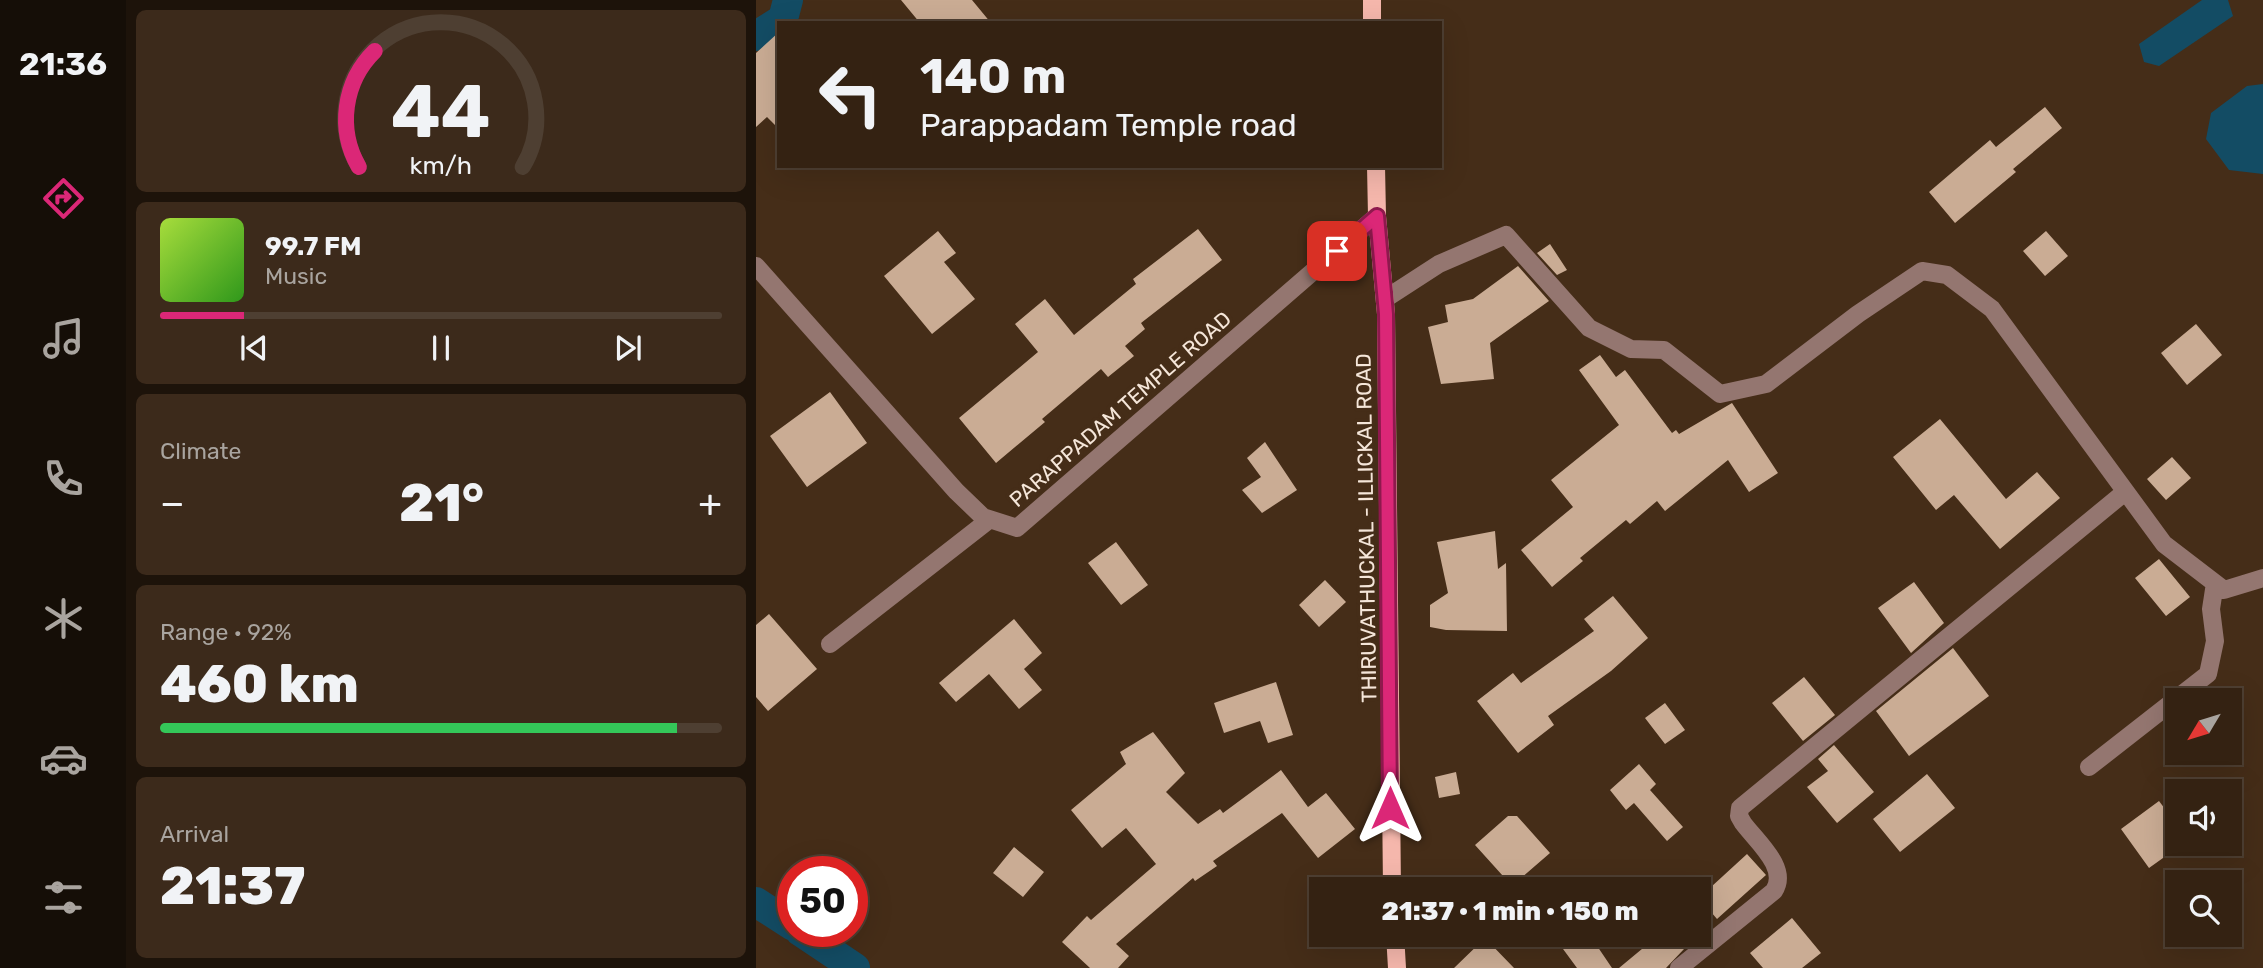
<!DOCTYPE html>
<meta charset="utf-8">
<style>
body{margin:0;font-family:Rubik,sans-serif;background:#3c2a1b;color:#f1f3f6;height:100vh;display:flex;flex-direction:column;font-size:26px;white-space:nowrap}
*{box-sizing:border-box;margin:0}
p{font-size:23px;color:#a9a49f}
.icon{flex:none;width:38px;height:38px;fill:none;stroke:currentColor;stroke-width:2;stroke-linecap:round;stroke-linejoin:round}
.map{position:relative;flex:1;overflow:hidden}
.details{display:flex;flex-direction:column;gap:10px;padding:10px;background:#1d130a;width:630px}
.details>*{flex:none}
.banner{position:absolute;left:21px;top:21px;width:665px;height:147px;border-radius:0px;box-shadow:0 7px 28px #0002,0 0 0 2px #4e3f32;background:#342212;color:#f1f3f6;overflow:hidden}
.needle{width:46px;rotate:232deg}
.fabs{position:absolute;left:1409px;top:688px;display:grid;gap:14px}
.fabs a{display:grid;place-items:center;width:77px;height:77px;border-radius:0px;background:#342212;box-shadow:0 7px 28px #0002,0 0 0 2px #4e3f32;font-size:35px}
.speed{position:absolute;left:21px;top:856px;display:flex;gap:14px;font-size:35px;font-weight:700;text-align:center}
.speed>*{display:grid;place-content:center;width:91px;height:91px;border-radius:50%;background:#342212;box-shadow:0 7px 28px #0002,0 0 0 2px #4e3f32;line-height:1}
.speed .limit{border:10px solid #d22;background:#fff;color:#111}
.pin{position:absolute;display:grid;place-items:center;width:60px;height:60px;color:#fff;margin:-30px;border-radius:14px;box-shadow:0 4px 10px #0006}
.me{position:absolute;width:77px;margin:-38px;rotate:0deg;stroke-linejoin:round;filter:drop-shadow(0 0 5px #0008)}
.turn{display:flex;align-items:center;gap:24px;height:147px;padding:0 28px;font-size:32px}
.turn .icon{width:91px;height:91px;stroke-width:2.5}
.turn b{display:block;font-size:49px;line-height:60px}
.big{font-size:52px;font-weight:800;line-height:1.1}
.details .card{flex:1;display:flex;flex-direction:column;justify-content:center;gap:10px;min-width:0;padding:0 24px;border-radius:10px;background:#3c2a1b}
.details .dial{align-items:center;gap:0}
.dial svg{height:182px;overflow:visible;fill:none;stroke:#4e3f32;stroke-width:7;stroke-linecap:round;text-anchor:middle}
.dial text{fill:#f1f3f6;stroke:none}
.song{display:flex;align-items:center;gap:21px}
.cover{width:84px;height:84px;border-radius:10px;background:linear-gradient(135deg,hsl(80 70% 55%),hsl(110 70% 35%))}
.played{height:7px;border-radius:4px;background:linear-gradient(90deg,#db2777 15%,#4e3f32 15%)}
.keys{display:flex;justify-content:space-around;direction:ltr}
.heat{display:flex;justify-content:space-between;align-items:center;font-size:38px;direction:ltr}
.charge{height:10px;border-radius:5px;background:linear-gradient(90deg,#34c759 92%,#4e3f32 0)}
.trip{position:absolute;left:553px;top:877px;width:402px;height:70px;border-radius:0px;background:#342212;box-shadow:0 7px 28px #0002,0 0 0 2px #4e3f32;font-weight:800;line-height:70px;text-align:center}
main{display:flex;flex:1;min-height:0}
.tab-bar{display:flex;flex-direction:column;width:126px;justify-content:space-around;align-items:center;background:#150e07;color:#a9a49f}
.tab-bar .icon{width:49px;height:49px}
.tab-bar .on{color:#db2777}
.tab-bar b{font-size:32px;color:#f1f3f6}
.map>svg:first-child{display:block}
</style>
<main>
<nav class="tab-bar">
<b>21:36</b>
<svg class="icon on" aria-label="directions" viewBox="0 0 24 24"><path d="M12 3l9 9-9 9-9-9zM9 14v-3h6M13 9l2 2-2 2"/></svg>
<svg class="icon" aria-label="music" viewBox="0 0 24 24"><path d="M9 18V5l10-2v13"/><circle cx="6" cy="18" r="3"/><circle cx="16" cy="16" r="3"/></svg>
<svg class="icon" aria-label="phone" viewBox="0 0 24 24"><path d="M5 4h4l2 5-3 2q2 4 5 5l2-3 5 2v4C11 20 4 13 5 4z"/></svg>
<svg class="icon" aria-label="climate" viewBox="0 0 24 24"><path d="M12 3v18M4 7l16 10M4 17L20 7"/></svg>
<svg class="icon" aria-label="car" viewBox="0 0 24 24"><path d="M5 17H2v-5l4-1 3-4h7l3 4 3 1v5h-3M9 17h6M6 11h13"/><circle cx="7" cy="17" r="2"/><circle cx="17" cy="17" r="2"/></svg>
<svg class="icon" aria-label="filters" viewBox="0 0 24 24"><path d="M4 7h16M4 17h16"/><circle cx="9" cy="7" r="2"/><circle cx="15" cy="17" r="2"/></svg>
</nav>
<section class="details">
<div class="card dial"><svg viewBox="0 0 100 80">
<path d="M14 69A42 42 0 1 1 86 69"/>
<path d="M14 69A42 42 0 0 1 21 18" stroke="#db2777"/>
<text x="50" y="56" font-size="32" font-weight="700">44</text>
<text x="50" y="72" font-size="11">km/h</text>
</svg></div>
<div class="card">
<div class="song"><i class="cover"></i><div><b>99.7 FM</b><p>Music</p></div></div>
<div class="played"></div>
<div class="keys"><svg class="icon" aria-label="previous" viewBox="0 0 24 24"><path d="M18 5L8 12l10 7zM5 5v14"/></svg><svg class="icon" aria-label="pause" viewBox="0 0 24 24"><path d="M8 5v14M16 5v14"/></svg><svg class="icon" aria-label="next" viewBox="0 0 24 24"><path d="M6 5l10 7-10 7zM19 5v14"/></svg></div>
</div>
<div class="card"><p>Climate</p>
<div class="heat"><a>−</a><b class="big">21°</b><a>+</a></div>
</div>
<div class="card"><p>Range · 92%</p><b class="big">460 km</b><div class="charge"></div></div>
<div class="card"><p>Arrival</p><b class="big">21:37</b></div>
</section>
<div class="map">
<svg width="1507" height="968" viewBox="0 0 1507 968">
<rect width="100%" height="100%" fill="#452d18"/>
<path fill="#134c64" d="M 1446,0 L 1472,0 L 1477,16 L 1403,66 L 1388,62 L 1383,44 Z
M 1507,84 L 1507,174 L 1473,170 L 1450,139 L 1455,113 L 1491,86 Z"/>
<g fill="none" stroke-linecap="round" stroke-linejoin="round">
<path stroke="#134c64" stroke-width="30" d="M 0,36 L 27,19 L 32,0
M 0,902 L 37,926
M 44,931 L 99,968"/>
</g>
<path fill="#caac94" d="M 145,0 L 216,0 L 235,23 L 164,23 Z
M 23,32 L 23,129 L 11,117 L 0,127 L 0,53 Z
M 1289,107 L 1306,128 L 1257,169 L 1260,172 L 1199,223 L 1173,192 L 1234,140 L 1240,147 Z
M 442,229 L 466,260 L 385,323 L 389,329 L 369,346 L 378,356 L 352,377 L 345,369 L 286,419 L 289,422 L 240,463 L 203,418 L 282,352 L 259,324 L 289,299 L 318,335 L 380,284 L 377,279 Z
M 182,231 L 200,253 L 188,262 L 219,299 L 176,334 L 128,276 Z
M 1290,231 L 1312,256 L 1289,276 L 1267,251 Z
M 794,244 L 811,270 L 801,275 L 781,253 Z
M 762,266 L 793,301 L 734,343 L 738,379 L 685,384 L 672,327 L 692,322 L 689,305 L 717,299 Z
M 1440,324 L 1466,355 L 1431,385 L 1405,353 Z
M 844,355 L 860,377 L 869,370 L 916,433 L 920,430 L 923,434 L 976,403 L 1022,473 L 993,492 L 972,460 L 909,511 L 901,501 L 874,524 L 870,520 L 824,558 L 827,561 L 796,587 L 765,550 L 817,507 L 795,480 L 863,425 L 823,370 Z
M 74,392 L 111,443 L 51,487 L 14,436 Z
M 1184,419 L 1250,499 L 1281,472 L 1304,498 L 1244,549 L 1198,495 L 1180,510 L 1137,457 Z
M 509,442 L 541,490 L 506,513 L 486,490 L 505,477 L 491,458 Z
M 1416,457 L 1435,478 L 1410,500 L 1391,479 Z
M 739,531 L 742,569 L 750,563 L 751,631 L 690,630 L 674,627 L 674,605 L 692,593 L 681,542 Z
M 360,542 L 392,585 L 365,605 L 332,563 Z
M 1403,559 L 1434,597 L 1410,616 L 1379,578 Z
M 569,580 L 590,602 L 563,627 L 543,605 Z
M 1158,582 L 1188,623 L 1155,653 L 1122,608 Z
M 857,596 L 892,638 L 855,671 L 792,716 L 798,725 L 762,753 L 721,701 L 757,673 L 765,683 L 838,631 L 828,619 Z
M 13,614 L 61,669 L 12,711 L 0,697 L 0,625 Z
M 258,619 L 286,653 L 268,669 L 286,690 L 263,709 L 233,674 L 200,702 L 183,683 Z
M 1197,648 L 1233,696 L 1153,756 L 1120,711 Z
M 1048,677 L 1079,715 L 1047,741 L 1016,703 Z
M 520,682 L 537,735 L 512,743 L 504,721 L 468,733 L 458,703 Z
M 909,703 L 929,730 L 909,744 L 889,718 Z
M 397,732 L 429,773 L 410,792 L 442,824 L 464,809 L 467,813 L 525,770 L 552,807 L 570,793 L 599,829 L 562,858 L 526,813 L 457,861 L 461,866 L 439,881 L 437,878 L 360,944 L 373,956 L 362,968 L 334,968 L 306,942 L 331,916 L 335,920 L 400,864 L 370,828 L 346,848 L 315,810 L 370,764 L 364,752 Z
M 1078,745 L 1118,792 L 1081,823 L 1051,787 L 1072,771 L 1062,759 Z
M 883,764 L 900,784 L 894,790 L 927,827 L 911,841 L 878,803 L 870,810 L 854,790 Z
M 700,772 L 704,794 L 683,798 L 679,777 Z
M 1171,774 L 1199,808 L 1144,852 L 1117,819 Z
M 1403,801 L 1421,825 L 1421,848 L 1393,868 L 1365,829 Z
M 752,816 L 761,816 L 794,853 L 756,886 L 719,845 Z
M 258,847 L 288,872 L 267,897 L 237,873 Z
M 991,854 L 1010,875 L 961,919 L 943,898 Z
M 1036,918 L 1065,953 L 1046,968 L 1007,968 L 994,953 Z
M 796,934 L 833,934 L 856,968 L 821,968 Z
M 904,934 L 916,934 L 928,949 L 910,968 L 863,968 Z
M 729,938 L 758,968 L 698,968 Z"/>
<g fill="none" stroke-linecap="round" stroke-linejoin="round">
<path stroke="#947670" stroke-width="18" d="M 0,266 L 200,491 L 227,517 L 261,528 L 621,216
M 629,299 L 683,264 L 750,235 L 833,328 L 875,349 L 908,350 L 964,394 L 1010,384 L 1102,314 L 1166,271 L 1191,275 L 1236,309 L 1408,544 L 1468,590 L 1507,578
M 74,644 L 233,520
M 1333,767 L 1452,674 L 1459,641 L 1455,609 L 1459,583
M 923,968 L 1018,891 C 1033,868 1001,842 987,823 L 983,816 L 984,808 L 1369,492"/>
<path stroke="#f5b7ac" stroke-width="18" d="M 616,0 L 616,23
M 620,166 L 621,216 L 630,314 L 636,889
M 639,934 L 641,968"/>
</g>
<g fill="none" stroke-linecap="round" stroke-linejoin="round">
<g stroke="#8e194d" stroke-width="18">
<path id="route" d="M 581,251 L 621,216 L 630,314 L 634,808"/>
</g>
<use href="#route" stroke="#db2777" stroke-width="12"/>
</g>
<g text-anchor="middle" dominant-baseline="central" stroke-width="7" stroke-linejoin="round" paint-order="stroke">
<g font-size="21" fill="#f5e6d9" stroke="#452d18">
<text transform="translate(364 409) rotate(-41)">PARAPPADAM TEMPLE ROAD</text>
<text transform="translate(610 528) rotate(-91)">THIRUVATHUCKAL - ILLICKAL ROAD</text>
</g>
</g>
</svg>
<div class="fabs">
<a><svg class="needle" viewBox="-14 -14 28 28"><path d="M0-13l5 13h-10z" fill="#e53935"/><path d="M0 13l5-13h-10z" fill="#a9a49f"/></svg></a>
<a><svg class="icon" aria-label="sound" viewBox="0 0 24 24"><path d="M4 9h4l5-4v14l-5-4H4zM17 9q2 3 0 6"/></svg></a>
<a><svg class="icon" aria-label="search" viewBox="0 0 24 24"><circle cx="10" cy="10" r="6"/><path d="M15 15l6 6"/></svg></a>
</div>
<div class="speed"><div class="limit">50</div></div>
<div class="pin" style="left:581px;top:251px;background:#d93025"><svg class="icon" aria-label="arrive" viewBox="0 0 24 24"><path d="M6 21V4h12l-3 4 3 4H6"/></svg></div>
<svg class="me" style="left:634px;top:808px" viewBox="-20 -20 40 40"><path d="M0-17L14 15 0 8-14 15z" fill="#db2777" stroke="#fff" stroke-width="4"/></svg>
<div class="trip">21:37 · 1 min · 150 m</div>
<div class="banner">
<div class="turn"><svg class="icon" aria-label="left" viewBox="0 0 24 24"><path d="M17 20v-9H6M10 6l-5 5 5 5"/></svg><div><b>140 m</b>Parappadam Temple road</div></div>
</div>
</div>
</main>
